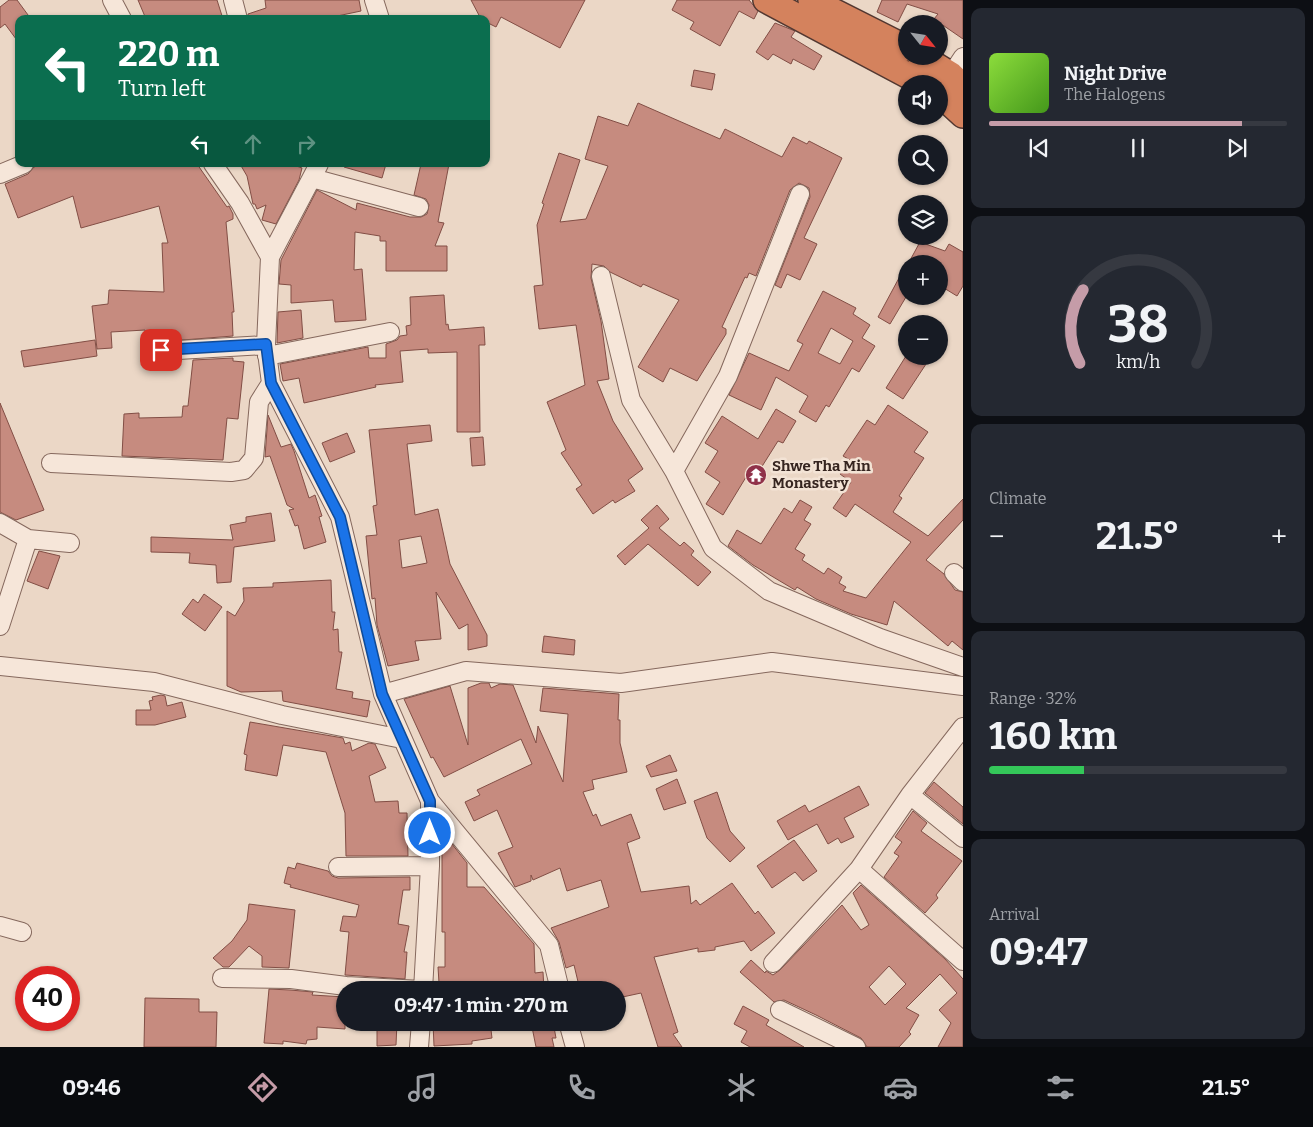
<!DOCTYPE html>
<meta charset="utf-8">
<style>
body{margin:0;font-family:Bitter,serif;background:#242831;color:#f1f3f6;height:100vh;display:flex;flex-direction:column;font-size:19px;white-space:nowrap}
*{box-sizing:border-box;margin:0}
p{font-size:16px;color:#9ea1a6}
.icon{flex:none;width:28px;height:28px;fill:none;stroke:currentColor;stroke-width:2;stroke-linecap:round;stroke-linejoin:round}
.map{position:relative;flex:1;overflow:hidden}
.details{display:flex;flex-direction:column;gap:8px;padding:8px;background:#0d0f14;width:350px}
.details>*{flex:none}
.guide{position:absolute;left:15px;top:15px;width:475px;height:152px;border-radius:10px;box-shadow:0 1px 4px #0004;background:#0b6e4f;color:#fff;overflow:hidden}
.needle{width:32px;rotate:120deg}
.fabs{position:absolute;left:898px;top:15px;display:grid;gap:10px}
.fabs a{display:grid;place-items:center;width:50px;height:50px;border-radius:50%;background:#171b24;box-shadow:0 1px 4px #0004;font-size:25px}
.speed{position:absolute;left:15px;top:966px;display:flex;gap:10px;font-size:25px;font-weight:700;text-align:center}
.speed>*{display:grid;place-content:center;width:65px;height:65px;border-radius:50%;background:#171b24;box-shadow:0 1px 4px #0004;line-height:1}
.speed .limit{border:8px solid #d22;background:#fff;color:#111}
.pin{position:absolute;display:grid;place-items:center;width:42px;height:42px;color:#fff;margin:-21px;border-radius:10px;box-shadow:0 2px 8px #0006}
.me{position:absolute;width:55px;margin:-28px;rotate:0deg;stroke-linejoin:round;filter:drop-shadow(0 0 4px #0008)}
.turn{display:flex;align-items:center;gap:18px;height:105px;padding:0 20px;font-size:22px}
.turn .icon{width:65px;height:65px;stroke-width:2.5}
.turn b{display:block;font-size:35px;line-height:42px}
.lanes{display:flex;align-items:center;height:48px;padding:0 20px;background:#0003;justify-content:center;gap:25px;direction:ltr}
.lanes .off{opacity:.35}
.big{font-size:38px;font-weight:700;line-height:1.1}
.details .card{flex:1;display:flex;flex-direction:column;justify-content:center;gap:8px;min-width:0;padding:0 18px;border-radius:10px;background:#242831}
.details .dial{align-items:center;gap:0}
.dial svg{height:130px;overflow:visible;fill:none;stroke:#363941;stroke-width:7;stroke-linecap:round;text-anchor:middle}
.dial text{fill:#f1f3f6;stroke:none}
.song{display:flex;align-items:center;gap:15px}
.cover{width:60px;height:60px;border-radius:8px;background:linear-gradient(135deg,hsl(90 70% 55%),hsl(100 70% 35%))}
.played{height:5px;border-radius:2px;background:linear-gradient(90deg,#c59ca8 85%,#363941 85%)}
.keys{display:flex;justify-content:space-around;direction:ltr}
.heat{display:flex;justify-content:space-between;align-items:center;font-size:28px;direction:ltr}
.charge{height:8px;border-radius:4px;background:linear-gradient(90deg,#34c759 32%,#363941 0)}
.trip{position:absolute;left:336px;top:981px;width:290px;height:50px;border-radius:25px;background:#171b24;box-shadow:0 1px 4px #0004;font-weight:700;line-height:50px;text-align:center}
.tab-bar{display:flex;height:80px;justify-content:space-around;align-items:center;background:#090b0e;color:#9ea1a6}
.tab-bar .icon{width:35px;height:35px}
.tab-bar .on{color:#c59ca8}
.tab-bar b{font-size:22px;color:#f1f3f6}
main{display:flex;flex:1;min-height:0}
.map>svg:first-child{display:block}
</style>
<main>
<div class="map">
<svg width="963" height="1047" viewBox="0 0 963 1047">
<rect width="100%" height="100%" fill="#ebd7c6"/>
<path fill="#c68b7f" stroke="#824e45" fill-rule="evenodd" d="M 9,0 L 17,0 L 31,19 L 19,19 L 19,43 L 5,24 L 0,28 L 0,7 Z
M 138,0 L 217,0 L 223,19 L 146,19 Z
M 265,0 L 359,0 L 361,11 L 323,19 L 248,19 L 248,14 L 266,8 Z
M 471,0 L 585,0 L 560,48 L 501,17 L 496,27 L 486,22 L 486,19 L 481,19 Z
M 677,0 L 749,0 L 758,11 L 754,19 L 739,11 L 720,46 L 690,29 L 694,22 L 672,10 Z
M 882,0 L 963,0 L 963,39 L 934,19 L 938,14 L 907,4 L 898,22 L 877,12 Z
M 775,23 L 795,31 L 791,37 L 822,56 L 814,70 L 793,59 L 791,64 L 773,54 L 768,60 L 756,52 Z
M 694,70 L 715,74 L 712,90 L 691,86 Z
M 638,103 L 720,139 L 725,129 L 782,157 L 793,137 L 807,144 L 809,141 L 842,158 L 804,238 L 817,244 L 800,280 L 787,274 L 781,288 L 775,285 L 810,197 L 809,188 L 799,183 L 790,190 L 756,276 L 749,273 L 747,278 L 745,277 L 722,327 L 726,329 L 726,334 L 697,381 L 670,368 L 663,382 L 638,367 L 679,300 L 643,284 L 641,287 L 610,272 L 604,266 L 592,264 L 591,278 L 601,321 L 609,379 L 597,381 L 613,421 L 643,469 L 628,480 L 635,491 L 615,503 L 613,500 L 593,514 L 576,489 L 582,485 L 561,453 L 566,450 L 547,402 L 585,385 L 576,325 L 539,329 L 534,286 L 543,285 L 537,225 L 544,204 L 542,203 L 559,153 L 580,160 L 560,222 L 586,219 L 608,166 L 585,159 L 598,116 L 628,126 Z
M 43,164 L 197,164 L 227,207 L 229,206 L 233,214 L 233,219 L 226,222 L 234,312 L 232,312 L 233,336 L 145,343 L 145,330 L 111,332 L 112,348 L 97,349 L 92,306 L 108,304 L 109,290 L 164,292 L 162,243 L 168,243 L 159,206 L 81,228 L 73,196 L 18,218 L 5,184 L 28,174 L 34,167 Z
M 240,164 L 291,164 L 302,168 L 299,180 L 276,224 L 262,220 L 266,205 L 257,209 L 255,204 L 253,204 L 247,176 Z
M 344,164 L 386,164 L 382,178 L 344,167 Z
M 421,164 L 449,164 L 438,222 L 444,223 L 435,246 L 447,246 L 447,271 L 386,271 L 386,241 L 380,241 L 380,236 L 355,232 L 354,270 L 362,269 L 366,320 L 335,322 L 333,300 L 291,303 L 291,285 L 279,284 L 281,260 L 317,190 L 356,210 L 357,203 L 410,217 L 421,217 L 427,214 L 429,205 L 426,199 L 414,195 Z
M 920,242 L 945,251 L 949,244 L 963,252 L 963,286 L 957,296 L 939,285 L 939,264 L 908,264 Z
M 906,265 L 906,297 L 890,324 L 878,317 Z
M 823,291 L 856,308 L 853,314 L 870,325 L 862,338 L 875,346 L 859,372 L 852,368 L 829,407 L 826,405 L 816,422 L 799,412 L 808,396 L 776,377 L 761,410 L 729,395 L 749,353 L 789,371 L 803,344 L 797,341 ZM 831,328 L 853,341 L 840,364 L 818,353 Z
M 444,295 L 446,325 L 448,324 L 449,330 L 484,327 L 485,345 L 479,345 L 480,432 L 457,432 L 457,352 L 428,353 L 428,349 L 400,351 L 403,382 L 375,385 L 376,387 L 304,403 L 299,378 L 283,381 L 280,364 L 368,347 L 369,358 L 386,358 L 386,344 L 397,340 L 400,336 L 407,335 L 406,326 L 411,325 L 410,297 Z
M 301,310 L 303,338 L 277,343 L 278,312 Z
M 95,340 L 97,356 L 24,367 L 21,351 Z
M 906,356 L 921,356 L 928,361 L 903,399 L 886,388 Z
M 233,358 L 233,361 L 244,362 L 238,419 L 227,418 L 223,460 L 122,456 L 124,414 L 139,413 L 139,418 L 182,417 L 183,406 L 188,406 L 193,360 Z
M 0,403 L 44,510 L 16,520 L 0,512 Z
M 888,405 L 928,432 L 914,452 L 924,458 L 899,496 L 902,498 L 893,512 L 928,536 L 963,499 L 963,520 L 926,560 L 944,574 L 955,590 L 963,592 L 963,650 L 952,641 L 948,646 L 894,601 L 887,625 L 851,614 L 816,599 L 797,587 L 795,590 L 753,565 L 728,546 L 737,530 L 761,544 L 784,508 L 792,513 L 800,500 L 812,507 L 804,520 L 811,524 L 795,549 L 805,555 L 802,560 L 824,574 L 828,568 L 842,577 L 839,583 L 846,587 L 843,591 L 866,598 L 911,542 L 855,504 L 846,517 L 833,508 L 851,482 L 840,474 L 850,460 L 843,456 L 867,420 L 875,425 Z
M 776,409 L 796,421 L 783,443 L 778,441 L 761,468 L 754,464 L 723,515 L 706,504 L 720,482 L 705,472 L 718,451 L 705,443 L 722,416 L 758,439 Z
M 268,415 L 281,447 L 291,444 L 294,451 L 309,498 L 315,495 L 322,516 L 319,517 L 326,542 L 304,549 L 298,525 L 295,526 L 289,510 L 294,509 L 287,505 L 270,456 L 265,457 Z
M 430,425 L 432,441 L 407,444 L 415,515 L 438,509 L 450,564 L 487,635 L 487,646 L 468,650 L 468,624 L 459,629 L 436,592 L 441,639 L 415,641 L 419,660 L 388,666 L 377,625 L 375,598 L 372,599 L 366,536 L 377,535 L 373,506 L 377,505 L 369,430 ZM 421,536 L 427,563 L 402,568 L 399,540 Z
M 347,433 L 355,452 L 330,462 L 322,443 Z
M 483,437 L 485,465 L 472,466 L 470,438 Z
M 657,505 L 669,519 L 659,528 L 680,546 L 684,542 L 694,551 L 691,555 L 711,572 L 698,586 L 648,544 L 625,565 L 617,556 L 649,528 L 641,520 Z
M 271,513 L 275,541 L 234,547 L 231,582 L 217,583 L 216,565 L 189,563 L 190,553 L 151,552 L 151,537 L 233,540 L 230,525 L 246,522 L 246,517 Z
M 39,551 L 60,556 L 48,589 L 27,581 Z
M 331,580 L 332,612 L 335,612 L 333,630 L 338,629 L 339,652 L 342,652 L 336,689 L 353,692 L 352,698 L 370,701 L 367,717 L 283,701 L 282,691 L 241,692 L 227,686 L 227,611 L 235,616 L 244,601 L 243,588 L 273,587 L 273,583 Z
M 204,594 L 222,607 L 205,631 L 182,614 L 193,599 L 198,603 Z
M 544,636 L 575,640 L 574,655 L 542,652 Z
M 481,683 L 489,683 L 491,688 L 500,684 L 513,685 L 536,743 L 538,726 L 563,782 L 568,714 L 540,711 L 543,688 L 619,694 L 618,720 L 620,720 L 620,743 L 627,772 L 592,780 L 594,789 L 583,792 L 593,816 L 596,814 L 601,826 L 631,814 L 640,838 L 627,843 L 641,892 L 689,886 L 691,904 L 696,900 L 700,905 L 732,883 L 755,914 L 758,911 L 775,933 L 751,951 L 744,941 L 715,947 L 715,950 L 698,952 L 698,948 L 654,957 L 678,1032 L 673,1034 L 682,1047 L 658,1047 L 641,993 L 618,998 L 618,990 L 580,990 L 574,965 L 566,968 L 559,942 L 551,928 L 609,907 L 601,880 L 567,891 L 560,868 L 533,880 L 531,875 L 531,881 L 515,887 L 498,853 L 513,847 L 497,810 L 474,821 L 465,802 L 480,795 L 477,790 L 532,764 L 521,739 L 444,777 L 433,757 L 431,758 L 404,699 L 450,686 L 468,745 L 468,688 Z
M 161,695 L 165,696 L 167,706 L 182,702 L 186,717 L 155,725 L 136,725 L 136,710 L 151,710 L 149,701 L 153,700 L 152,697 Z
M 250,722 L 343,738 L 345,744 L 350,742 L 352,751 L 369,743 L 375,744 L 386,768 L 369,776 L 375,802 L 398,801 L 399,813 L 407,813 L 408,856 L 346,856 L 345,813 L 326,752 L 283,745 L 277,776 L 245,770 L 247,755 L 244,754 Z
M 670,755 L 677,771 L 651,777 L 646,766 Z
M 677,779 L 686,803 L 664,810 L 656,789 Z
M 934,782 L 963,807 L 963,824 L 925,793 Z
M 859,786 L 869,805 L 844,818 L 854,837 L 841,843 L 838,838 L 828,844 L 817,824 L 788,840 L 777,821 L 805,805 L 809,812 Z
M 717,792 L 730,831 L 745,848 L 730,862 L 707,838 L 694,801 Z
M 913,811 L 927,823 L 921,831 L 962,861 L 936,895 L 938,898 L 925,913 L 884,877 L 899,856 L 894,853 L 902,842 L 895,837 Z
M 442,839 L 448,839 L 467,863 L 467,887 L 484,887 L 534,944 L 535,973 L 543,972 L 544,990 L 442,990 L 442,983 L 439,983 L 438,967 L 445,967 L 445,932 L 442,932 Z
M 794,840 L 817,871 L 803,881 L 795,872 L 772,888 L 757,866 Z
M 297,863 L 328,871 L 332,876 L 338,878 L 410,877 L 410,890 L 403,890 L 398,924 L 409,926 L 404,952 L 407,952 L 405,979 L 345,975 L 349,932 L 340,931 L 343,916 L 356,917 L 359,905 L 290,887 L 291,885 L 284,883 L 288,867 L 295,869 Z
M 861,885 L 945,959 L 963,979 L 963,1047 L 938,1047 L 951,1023 L 939,1010 L 957,993 L 940,974 L 906,1008 L 919,1015 L 909,1032 L 911,1034 L 899,1047 L 867,1047 L 861,1038 L 816,1015 L 784,1000 L 774,1002 L 740,972 L 751,960 L 765,973 L 766,971 L 773,975 L 780,970 L 842,905 L 861,930 L 869,925 L 853,893 ZM 889,966 L 906,984 L 885,1005 L 869,987 Z
M 249,904 L 295,910 L 289,968 L 262,967 L 262,956 L 249,946 L 229,967 L 223,967 L 213,958 L 232,941 L 247,920 Z
M 269,989 L 290,990 L 313,992 L 312,995 L 345,997 L 345,1029 L 317,1027 L 317,1039 L 307,1040 L 306,1044 L 283,1041 L 283,1044 L 264,1043 Z
M 145,998 L 199,999 L 199,1012 L 217,1012 L 216,1047 L 144,1047 Z
M 743,1006 L 769,1020 L 766,1025 L 804,1047 L 750,1047 L 741,1042 L 747,1031 L 734,1024 Z
M 377,1022 L 397,1022 L 396,1045 L 377,1046 Z
M 490,1022 L 492,1038 L 472,1041 L 472,1044 L 434,1046 L 433,1023 Z
M 531,1022 L 553,1022 L 556,1038 L 552,1038 L 554,1047 L 536,1047 Z"/>
<g fill="none" stroke-linecap="round" stroke-linejoin="round">
<g stroke="#85685d" stroke-width="20">
<path id="minor" d="M 112,0 L 122,19
M 233,0 L 238,19
M 374,0 L 380,19
M 951,75 L 963,57
M 213,164 L 240,203 L 270,257 L 266,345 L 271,383 L 340,517 L 383,694 L 430,801 L 430,866 L 423,990
M 0,174 L 24,164
M 312,178 L 419,207
M 270,257 L 319,164
M 601,276 L 631,400 L 674,471 L 713,548 L 769,591 L 880,638 L 963,667
M 161,351 L 266,345
M 267,356 L 390,332
M 51,463 L 231,472 L 244,470 L 254,458 L 259,402 L 271,383
M 674,471 L 728,376 L 800,194
M 0,523 L 28,539 L 70,543
M 954,573 L 963,582
M 0,626 L 28,539
M 0,666 L 154,682 L 282,715 L 402,739
M 383,694 L 466,671 L 621,683 L 772,662 L 963,686
M 910,795 L 963,838
M 430,801 L 549,945 L 560,990
M 338,867 L 430,866
M 859,869 L 963,961
M 0,926 L 22,932
M 773,963 L 859,869 L 910,795 L 963,727
M 222,978 L 291,979 L 346,986 L 421,990
M 780,1010 L 856,1047
M 568,1022 L 575,1047
M 419,1047 L 421,1022"/>
</g>
<g stroke="#533831" stroke-width="28">
<path id="highway" d="M 766,0 L 924,84
M 811,0 L 906,48
M 920,56 L 951,75 L 963,87
M 939,93 L 963,115"/>
</g>
<use href="#minor" stroke="#f6e6d9" stroke-width="18"/>
<use href="#highway" stroke="#d4825d" stroke-width="25"/>
</g>
<g fill="none" stroke-linecap="round" stroke-linejoin="round">
<g stroke="#114b97" stroke-width="12">
<path id="route" d="M 161,350 L 266,344 L 271,383 L 340,517 L 382,694 L 430,801 L 430,833"/>
</g>
<use href="#route" stroke="#1a73e8" stroke-width="9"/>
</g>
<defs>
<g id="temple-disc" transform="scale(1.125)"><circle r="9.5" fill="#903149" stroke="#f3e3d5"/><path d="M0-6L5-2H3V0L6.5 2.5H4V6H1.5V3h-3V6H-4V2.5H-6.5L-3 0V-2H-5Z" fill="#fff"/></g>
</defs>
<g fill-rule="evenodd">
<use href="#temple-disc" x="756" y="475"/>
</g>
<g text-anchor="middle" dominant-baseline="central" stroke-width="5" stroke-linejoin="round" paint-order="stroke">
<g font-size="15" font-weight="bold" fill="#362520" stroke="#f3e3d5" text-anchor="start">
<text x="772" y="466">Shwe Tha Min<tspan x="772" dy="17">Monastery</tspan></text>
</g>
</g>
</svg>
<div class="fabs">
<a><svg class="needle" viewBox="-14 -14 28 28"><path d="M0-13l5 13h-10z" fill="#e53935"/><path d="M0 13l5-13h-10z" fill="#9ea1a6"/></svg></a>
<a><svg class="icon" aria-label="sound" viewBox="0 0 24 24"><path d="M4 9h4l5-4v14l-5-4H4zM17 9q2 3 0 6"/></svg></a>
<a><svg class="icon" aria-label="search" viewBox="0 0 24 24"><circle cx="10" cy="10" r="6"/><path d="M15 15l6 6"/></svg></a>
<a><svg class="icon" aria-label="layers" viewBox="0 0 24 24"><path d="M12 4l9 5-9 5-9-5zM3 14l9 5 9-5"/></svg></a>
<a>+</a>
<a>−</a>
</div>
<div class="speed"><div class="limit">40</div></div>
<div class="pin" style="left:161px;top:350px;background:#d93025"><svg class="icon" aria-label="arrive" viewBox="0 0 24 24"><path d="M6 21V4h12l-3 4 3 4H6"/></svg></div>
<svg class="me" style="left:430px;top:833px" viewBox="-20 -20 40 40"><circle r="17" fill="#1a73e8" stroke="#fff" stroke-width="3"/><path d="M0-11L8 9 0 5-8 9z" fill="#fff"/></svg>
<div class="trip">09:47 · 1 min · 270 m</div>
<div class="guide">
<div class="turn"><svg class="icon" aria-label="left" viewBox="0 0 24 24"><path d="M17 20v-9H6M10 6l-5 5 5 5"/></svg><div><b>220 m</b>Turn left</div></div>
<div class="lanes"><svg class="icon" aria-label="left" viewBox="0 0 24 24"><path d="M17 20v-9H6M10 6l-5 5 5 5"/></svg><svg class="icon off" aria-label="ahead" viewBox="0 0 24 24"><path d="M12 20V5M6 11l6-6 6 6"/></svg><svg class="icon off" aria-label="right" viewBox="0 0 24 24"><path d="M7 20v-9h11M14 6l5 5-5 5"/></svg></div>
</div>
</div>
<section class="details">
<div class="card">
<div class="song"><i class="cover"></i><div><b>Night Drive</b><p>The Halogens</p></div></div>
<div class="played"></div>
<div class="keys"><svg class="icon" aria-label="previous" viewBox="0 0 24 24"><path d="M18 5L8 12l10 7zM5 5v14"/></svg><svg class="icon" aria-label="pause" viewBox="0 0 24 24"><path d="M8 5v14M16 5v14"/></svg><svg class="icon" aria-label="next" viewBox="0 0 24 24"><path d="M6 5l10 7-10 7zM19 5v14"/></svg></div>
</div>
<div class="card dial"><svg viewBox="0 0 100 80">
<path d="M14 69A42 42 0 1 1 86 69"/>
<path d="M14 69A42 42 0 0 1 16 24" stroke="#c59ca8"/>
<text x="50" y="56" font-size="32" font-weight="700">38</text>
<text x="50" y="72" font-size="11">km/h</text>
</svg></div>
<div class="card"><p>Climate</p>
<div class="heat"><a>−</a><b class="big">21.5°</b><a>+</a></div>
</div>
<div class="card"><p>Range · 32%</p><b class="big">160 km</b><div class="charge"></div></div>
<div class="card"><p>Arrival</p><b class="big">09:47</b></div>
</section>
</main>
<nav class="tab-bar">
<b>09:46</b>
<svg class="icon on" aria-label="directions" viewBox="0 0 24 24"><path d="M12 3l9 9-9 9-9-9zM9 14v-3h6M13 9l2 2-2 2"/></svg>
<svg class="icon" aria-label="music" viewBox="0 0 24 24"><path d="M9 18V5l10-2v13"/><circle cx="6" cy="18" r="3"/><circle cx="16" cy="16" r="3"/></svg>
<svg class="icon" aria-label="phone" viewBox="0 0 24 24"><path d="M5 4h4l2 5-3 2q2 4 5 5l2-3 5 2v4C11 20 4 13 5 4z"/></svg>
<svg class="icon" aria-label="climate" viewBox="0 0 24 24"><path d="M12 3v18M4 7l16 10M4 17L20 7"/></svg>
<svg class="icon" aria-label="car" viewBox="0 0 24 24"><path d="M5 17H2v-5l4-1 3-4h7l3 4 3 1v5h-3M9 17h6M6 11h13"/><circle cx="7" cy="17" r="2"/><circle cx="17" cy="17" r="2"/></svg>
<svg class="icon" aria-label="filters" viewBox="0 0 24 24"><path d="M4 7h16M4 17h16"/><circle cx="9" cy="7" r="2"/><circle cx="15" cy="17" r="2"/></svg>
<b>21.5°</b>
</nav>
